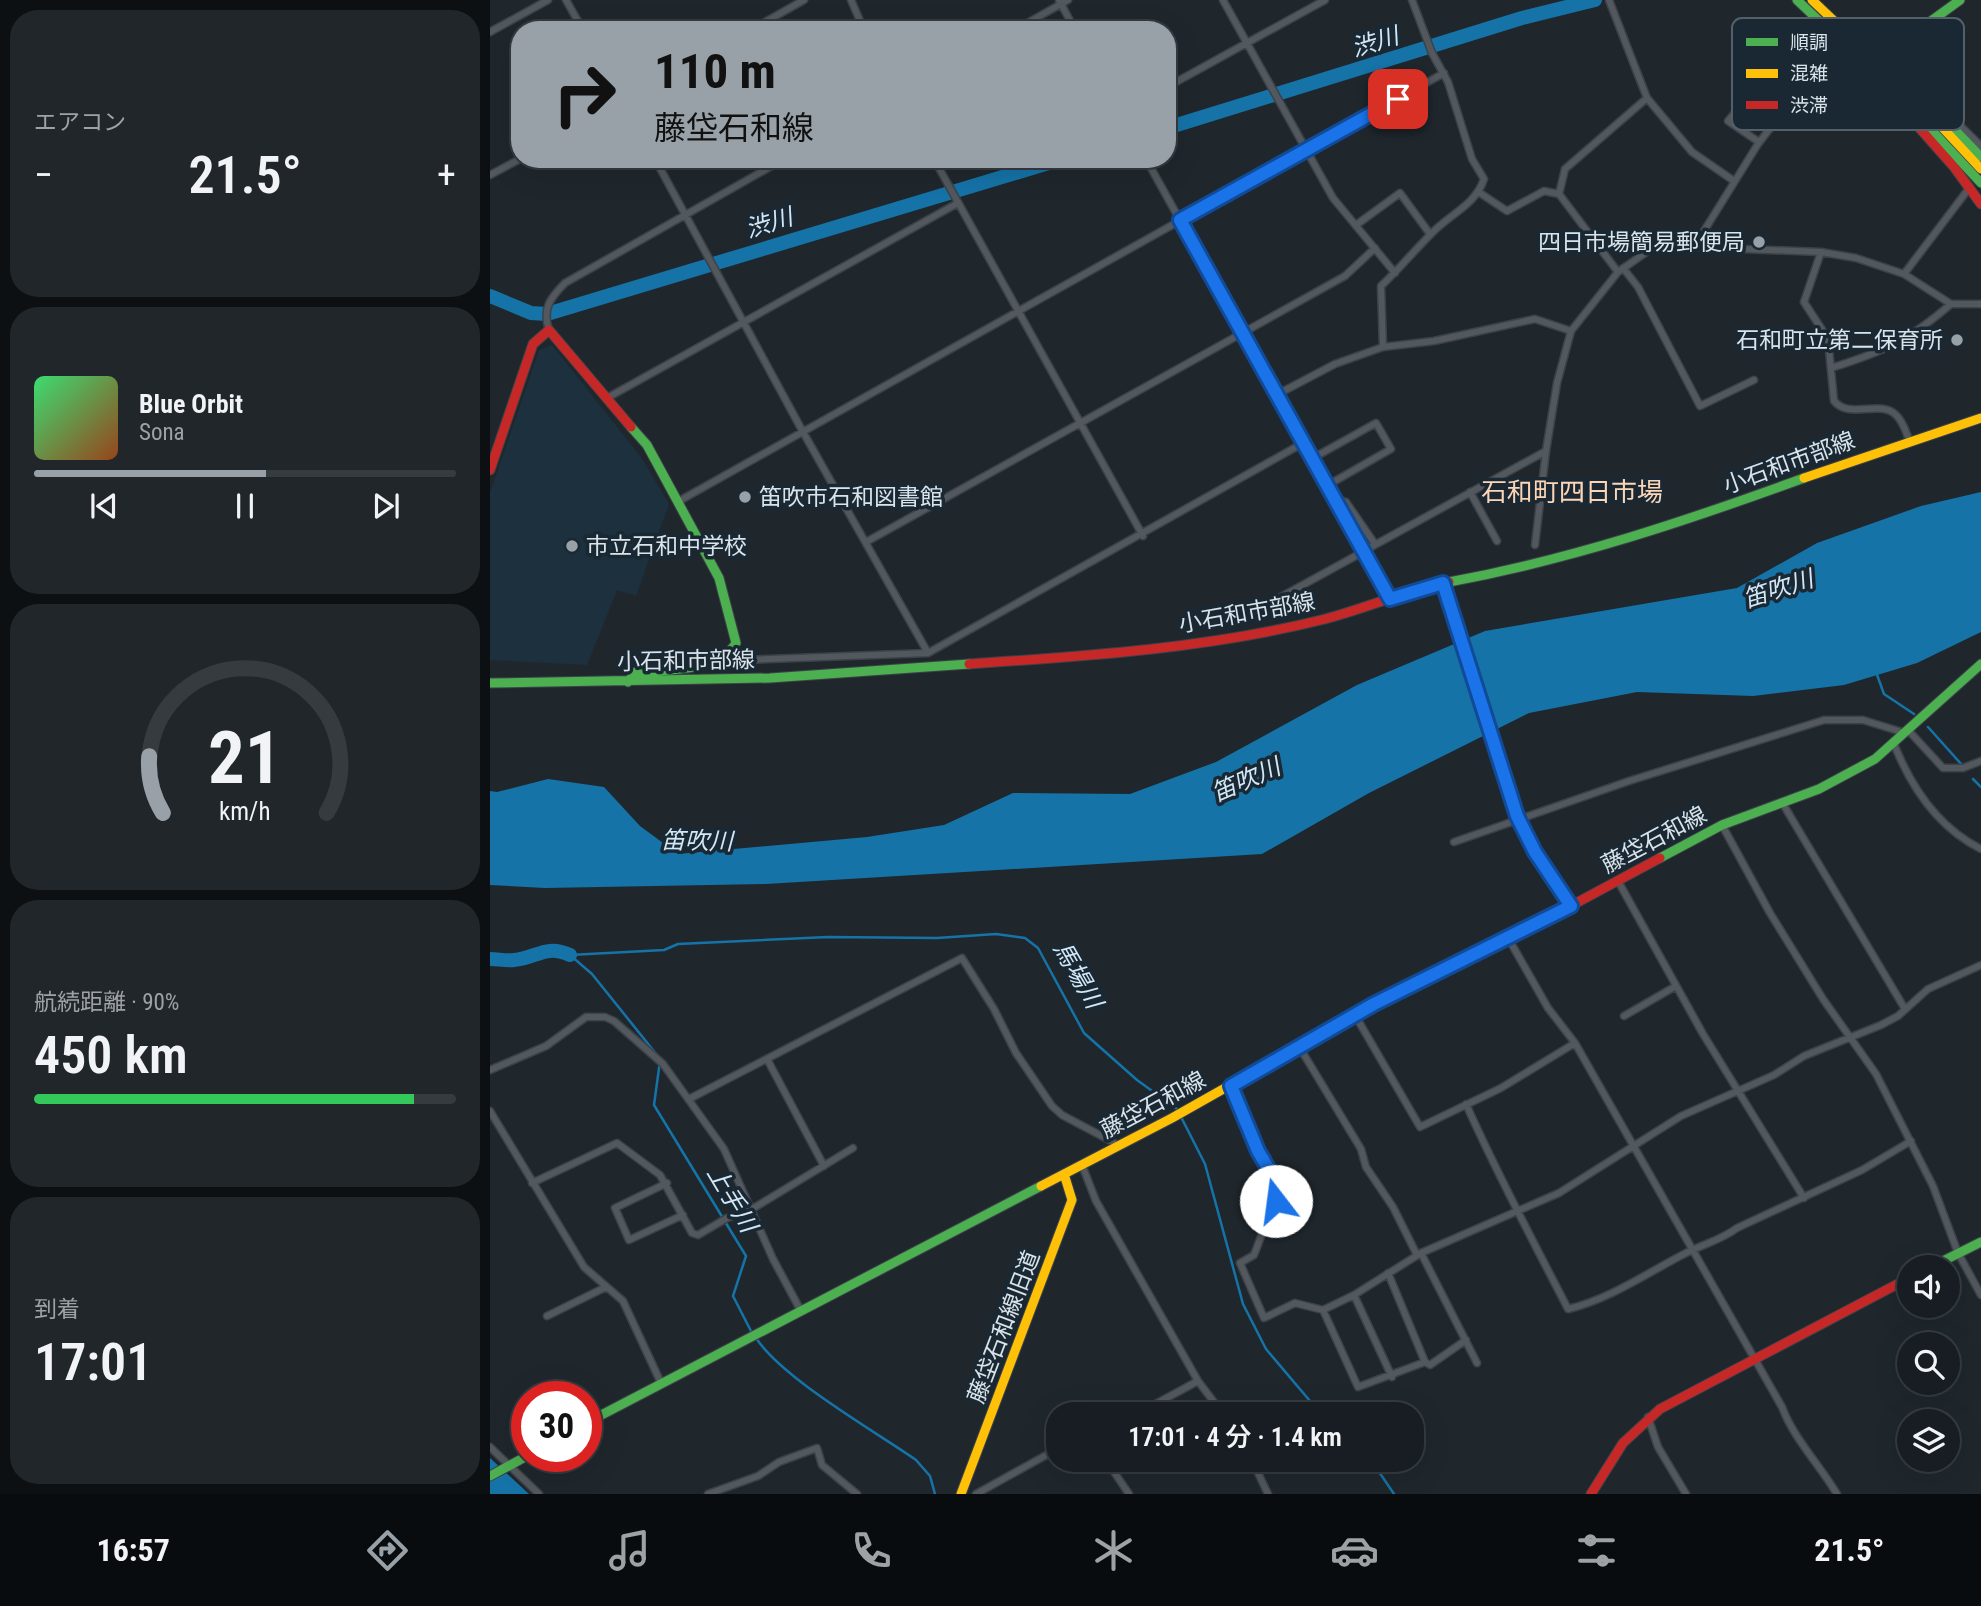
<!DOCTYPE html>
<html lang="ja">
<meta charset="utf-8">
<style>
body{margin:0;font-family:"Roboto Condensed","Noto Sans JP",sans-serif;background:#20262a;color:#f1f3f6;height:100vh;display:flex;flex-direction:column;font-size:26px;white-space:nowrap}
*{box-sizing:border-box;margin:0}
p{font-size:23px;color:#9ea2a5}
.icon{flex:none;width:38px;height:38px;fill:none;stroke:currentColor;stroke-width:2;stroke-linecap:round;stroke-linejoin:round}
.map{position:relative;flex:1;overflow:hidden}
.panel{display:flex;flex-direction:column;gap:10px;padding:10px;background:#0d1013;width:490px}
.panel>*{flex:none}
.guide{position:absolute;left:21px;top:21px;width:665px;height:147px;border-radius:28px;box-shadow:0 7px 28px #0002,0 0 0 2px #363b40;background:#98a1a8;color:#111;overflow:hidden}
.tools{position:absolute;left:1407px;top:1255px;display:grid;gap:14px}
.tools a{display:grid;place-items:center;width:63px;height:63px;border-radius:50%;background:#171d22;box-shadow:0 7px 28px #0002,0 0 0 2px #363b40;font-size:35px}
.speed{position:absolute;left:21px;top:1381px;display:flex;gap:14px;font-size:35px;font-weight:700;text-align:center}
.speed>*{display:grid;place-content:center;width:91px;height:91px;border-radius:50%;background:#171d22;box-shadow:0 7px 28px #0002,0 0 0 2px #363b40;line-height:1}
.speed .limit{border:10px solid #d22;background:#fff;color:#111}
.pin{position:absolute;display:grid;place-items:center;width:60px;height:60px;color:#fff;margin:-30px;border-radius:14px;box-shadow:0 4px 10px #0006}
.me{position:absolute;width:77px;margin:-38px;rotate:345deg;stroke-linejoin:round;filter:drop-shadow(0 0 5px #0008)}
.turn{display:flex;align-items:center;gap:24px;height:147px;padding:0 28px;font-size:32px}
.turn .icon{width:91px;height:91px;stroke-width:2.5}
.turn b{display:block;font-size:49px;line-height:60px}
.big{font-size:52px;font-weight:600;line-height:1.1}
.panel .card{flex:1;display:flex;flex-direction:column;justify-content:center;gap:10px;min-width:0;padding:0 24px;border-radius:28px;background:#20262a}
.panel .dial{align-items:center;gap:0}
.dial svg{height:182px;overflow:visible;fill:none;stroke:#363b40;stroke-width:7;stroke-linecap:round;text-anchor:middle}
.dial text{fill:#f1f3f6;stroke:none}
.song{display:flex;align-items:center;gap:21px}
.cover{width:84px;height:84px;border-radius:10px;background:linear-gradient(135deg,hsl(140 70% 55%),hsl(20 70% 35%))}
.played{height:7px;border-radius:4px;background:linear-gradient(90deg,#98a1a8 55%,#363b40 55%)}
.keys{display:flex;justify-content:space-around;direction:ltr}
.heat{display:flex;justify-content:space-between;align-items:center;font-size:38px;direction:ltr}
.charge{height:10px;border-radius:5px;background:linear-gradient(90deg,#34c759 90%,#363b40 0)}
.trip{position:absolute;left:556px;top:1402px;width:378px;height:70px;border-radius:28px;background:#171d22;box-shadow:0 7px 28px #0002,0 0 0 2px #363b40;font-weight:600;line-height:70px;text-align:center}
.tabs{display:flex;height:112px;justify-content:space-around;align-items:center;background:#090c0e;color:#9ea2a5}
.tabs .icon{width:49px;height:49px}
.tabs .active{color:#98a1a8}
.tabs b{font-size:32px;color:#f1f3f6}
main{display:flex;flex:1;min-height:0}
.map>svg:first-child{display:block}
</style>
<main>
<section class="panel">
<div class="card"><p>エアコン</p>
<div class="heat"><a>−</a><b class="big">21.5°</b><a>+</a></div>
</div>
<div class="card">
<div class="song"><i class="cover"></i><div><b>Blue Orbit</b><p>Sona</p></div></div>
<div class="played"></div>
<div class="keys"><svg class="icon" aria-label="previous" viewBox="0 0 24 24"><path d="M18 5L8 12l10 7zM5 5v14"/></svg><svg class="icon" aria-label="pause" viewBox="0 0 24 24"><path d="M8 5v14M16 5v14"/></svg><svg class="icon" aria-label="next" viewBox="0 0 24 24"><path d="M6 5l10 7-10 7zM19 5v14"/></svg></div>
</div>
<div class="card dial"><svg viewBox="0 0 100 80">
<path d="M14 69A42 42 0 1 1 86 69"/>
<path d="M14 69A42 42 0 0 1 8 44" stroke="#98a1a8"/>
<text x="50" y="56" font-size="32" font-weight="700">21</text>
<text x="50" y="72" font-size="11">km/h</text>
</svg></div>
<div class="card"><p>航続距離 · 90%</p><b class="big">450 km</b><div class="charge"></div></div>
<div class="card"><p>到着</p><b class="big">17:01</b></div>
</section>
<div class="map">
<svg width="1491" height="1494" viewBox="0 0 1491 1494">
<rect width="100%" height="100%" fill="#1f272d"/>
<path fill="#1c303e" d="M 62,345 L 151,457 L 179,504 L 146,596 L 127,590 L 97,665 L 0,660 L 0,493 L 49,350 Z"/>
<path fill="#1573a8" d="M 1491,492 L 1491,632 L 1427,663 L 1354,685 L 1263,696 L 1147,692 L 1039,713 L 879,793 L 772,854 L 276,884 L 55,888 L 0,885 L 0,791 L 7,792 L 58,779 L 114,787 L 150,826 L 188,854 L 377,837 L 454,825 L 523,793 L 640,794 L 726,762 L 867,685 L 995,631 L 1247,588 L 1327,543 L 1431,506 Z
M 0,1458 L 39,1494 L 0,1494 Z"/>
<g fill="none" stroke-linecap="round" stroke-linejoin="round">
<path stroke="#1573a8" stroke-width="2.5" d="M 1386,672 L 1394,694 L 1424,714
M 1438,727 L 1472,765
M 1483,779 L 1491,787
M 80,955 L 174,950 L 188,944 L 338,937 L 447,938 L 506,934 L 535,938 L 548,948 L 594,1033 L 647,1080 L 687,1109 L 715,1164 L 753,1304 L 776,1349 L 831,1414
M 80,955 L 102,974 L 167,1055
M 170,1061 L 164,1105 L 256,1256 L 243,1296 L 262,1333
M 266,1338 C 293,1379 383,1430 426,1460 L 440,1476 L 445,1494
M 881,1460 L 904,1494"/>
<path stroke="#1573a8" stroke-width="14" d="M 677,128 L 1032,18 L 1105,0
M 0,296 L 41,313 L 57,314 L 572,159
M 0,959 C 8,959 16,961 24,960 C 47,958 55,944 80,955"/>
<g stroke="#3b4248" stroke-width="9">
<path id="street" d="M 76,0 L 93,30
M 361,0 L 374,30
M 569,0 L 585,30
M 733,0 L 843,198 L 905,273
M 1119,0 L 1157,98 L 1202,152 L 1244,181
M 261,30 L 314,0
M 525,30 L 578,0
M 0,32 L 58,0
M 677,87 L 835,0
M 1440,102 L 1450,106 L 1491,146
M 1269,142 L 1238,121 L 1278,75 L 1303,98
M 165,159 L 313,432 L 438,653
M 444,159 L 653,536
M 656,159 L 900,599
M 0,175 L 30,159
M 990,193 L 1017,211 L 1054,191 L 1069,194 L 1128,272
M 1069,194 L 1075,169 L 1157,98
M 866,225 L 910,193 L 940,234
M 1204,247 L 1268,144 L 1308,92 L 1333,106 L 1363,70 L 1375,67
M 1331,252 L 1314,302 L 1338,339 L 1344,401 C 1360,420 1390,399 1406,415 C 1413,421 1416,432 1419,440
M 1133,268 L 1148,287 L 1210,406 L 1264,380
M 1414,274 L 1480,187
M 59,330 C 52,309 60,298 75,283 L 294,159
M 893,347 L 891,286 C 909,269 924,251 941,234 C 959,214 985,206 994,179 L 982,159 L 958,82 L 942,53 L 922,0
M 1341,368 C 1395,351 1418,341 1461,304
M 788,394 L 845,364 L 893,347 L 944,341 L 1045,319 L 1081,331
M 117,398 L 468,203
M 823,458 L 886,423 L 901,449 L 838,485
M 980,492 L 1007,541
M 847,500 L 856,502 L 885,544
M 189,501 L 954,73
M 376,542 L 855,276 L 885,248
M 1045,545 L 1056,451 L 1067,383 L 1081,331 L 1128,272 L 1165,246 L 1178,243 L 1204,247 L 1331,252 L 1366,258 L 1414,274 L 1461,304 L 1491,304
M 881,547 L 1056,451
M 769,609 L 871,553
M 242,652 L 251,660 L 438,653 L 815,442
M 1418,730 L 1453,768 L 1473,768 L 1491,761
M 1404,744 C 1421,787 1447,827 1491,849
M 1293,804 L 1415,1009
M 1232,825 L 1280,913 L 1333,999 L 1386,1074 L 1443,1186 L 1468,1253 L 1491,1295
M 964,842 L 1139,781 L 1334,720 L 1373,720 L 1415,733
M 1128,881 L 1213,1034 L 1314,1198
M 1017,936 L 1058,1008 L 1085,1043 L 1292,1407 C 1304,1439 1329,1464 1347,1494
M 865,1015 L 930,1127 L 1011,1088 L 1085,1043
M 1134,1016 L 1186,986
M 810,1048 L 871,1149 L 876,1167 L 903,1207 L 927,1255
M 277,1059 L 334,1166
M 0,1070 L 56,1046 L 96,1017 L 115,1017 L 124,1021 L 173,1064 L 234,1149 L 283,1259 L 311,1311
M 741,1086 L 788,1192 L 764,1255 L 750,1263 L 774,1318 L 805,1303 L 833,1310 L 864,1295 L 931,1253 L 1069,1193 L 1191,1116 L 1284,1075 L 1314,1056 L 1391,1025 L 1408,1016 L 1438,989 L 1491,965
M 199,1099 L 472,958 L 504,1009 L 526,1053 L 562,1106 L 572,1115 L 623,1142 L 626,1147
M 976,1104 C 1007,1174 1043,1241 1078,1309 C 1121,1299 1160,1271 1198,1252 C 1216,1243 1231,1240 1247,1228 L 1372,1170 L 1421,1141
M 0,1111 L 94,1267 L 133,1301 L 171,1383
M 592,1165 L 606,1201 L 708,1381 L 733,1414
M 42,1183 L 127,1143 L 170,1175 L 202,1233 L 208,1235 L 237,1218 L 262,1209 L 363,1148
M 177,1183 L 125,1208 L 139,1240 L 193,1215
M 931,1253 L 987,1363
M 898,1273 L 935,1362 L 940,1365 L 976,1340
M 864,1295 L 902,1377
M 833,1310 L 868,1387 L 935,1362
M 57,1316 L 116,1287
M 647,1414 L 708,1381
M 1158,1417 L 1168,1447 L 1196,1494
M 0,1447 L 49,1494
M 616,1460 L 639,1494
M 762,1460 L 778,1494
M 218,1494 L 268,1476 L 289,1462 L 327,1448 L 332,1465 L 367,1494
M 486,1494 L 569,1448"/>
</g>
<g stroke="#3b4248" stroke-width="11">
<path id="fast" d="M 1307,0 L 1419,106 L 1491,183
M 1383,63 L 1470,0
M 1426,97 L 1438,102 L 1491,157
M 959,582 C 1083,559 1196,521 1314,478
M 138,682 L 145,672 C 176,670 228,672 246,643 L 229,578 L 157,445 L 141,427
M 0,683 L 280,678 L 479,664
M 1170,858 L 1232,825 L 1329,789 L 1385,759 L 1491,664
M 1441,1267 L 1491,1242
M 96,1423 L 551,1186
M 0,1476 L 37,1456"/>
</g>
<g stroke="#3b4248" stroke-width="11">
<path id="slow" d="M 1322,0 L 1424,97 L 1491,169
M 1314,478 L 1491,418
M 551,1186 L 682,1118 L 875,1009
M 471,1494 L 582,1200 L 574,1174"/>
</g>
<g stroke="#3b4248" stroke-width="11">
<path id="jam" d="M 1403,98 L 1464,167 L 1491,204
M 0,470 L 43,344 L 59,330 L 141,427
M 953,583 L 1027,816 L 1045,852 L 1081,906
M 479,664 C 598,656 720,648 835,619 C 877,608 917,590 959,582
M 875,1009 L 1017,936 L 1049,923 L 1170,858
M 1101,1494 L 1133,1443 L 1170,1409 L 1419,1278"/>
</g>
<use href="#street" stroke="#52585d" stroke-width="6"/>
<use href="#fast" stroke="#4caf50" stroke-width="9"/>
<use href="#slow" stroke="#ffc107" stroke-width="9"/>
<use href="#jam" stroke="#c62828" stroke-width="9"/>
</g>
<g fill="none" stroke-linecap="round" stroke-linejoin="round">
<g stroke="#114b97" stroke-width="18">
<path id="route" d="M 786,1201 L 785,1180 L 768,1151 L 741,1086 L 884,1004 L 1081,906 L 1045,852 L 1027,816 L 953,583 L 900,599 L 690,220 L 908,99"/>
</g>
<use href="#route" stroke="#1a73e8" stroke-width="12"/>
</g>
<g fill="#98a1a8" stroke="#192833" stroke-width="2.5">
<circle cx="1269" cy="242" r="7"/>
<circle cx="1467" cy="340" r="7"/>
<circle cx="255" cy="497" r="7"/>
<circle cx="82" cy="546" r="7"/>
</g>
<g text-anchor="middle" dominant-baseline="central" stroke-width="7" stroke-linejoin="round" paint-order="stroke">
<g font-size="23" fill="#d9e3ea" stroke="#192833" text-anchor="end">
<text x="1255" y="242">四日市場簡易郵便局</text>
<text x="1453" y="340">石和町立第二保育所</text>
<text x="269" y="497" text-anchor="start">笛吹市石和図書館</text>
<text x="96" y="546" text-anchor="start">市立石和中学校</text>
</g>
<g font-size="23" fill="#d9e3ea" stroke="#192833">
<text transform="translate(1299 463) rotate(-20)">小石和市部線</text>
<text transform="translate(757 613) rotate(-10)">小石和市部線</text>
<text transform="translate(196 661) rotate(-1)">小石和市部線</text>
<text transform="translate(1164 840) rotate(-28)">藤垈石和線</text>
<text transform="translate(663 1105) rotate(-28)">藤垈石和線</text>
<text transform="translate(514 1327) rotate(-69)">藤垈石和線旧道</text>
</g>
<g font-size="24" font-style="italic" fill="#d3e7f7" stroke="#192833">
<text transform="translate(885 42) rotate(-17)">渋川</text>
<text transform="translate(279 223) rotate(-17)">渋川</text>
<text transform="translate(1288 589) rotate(-18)">笛吹川</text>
<text transform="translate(756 780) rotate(-24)">笛吹川</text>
<text transform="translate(207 841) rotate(1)">笛吹川</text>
<text transform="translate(588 975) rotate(60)">馬場川</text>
<text transform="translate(242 1199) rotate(59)">上手川</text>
</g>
<g font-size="26" fill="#fbd5b5" stroke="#192833">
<text x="1082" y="492">石和町四日市場</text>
</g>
</g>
<rect x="1242" y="18" width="232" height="112" rx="10" fill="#192833" stroke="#53606a" stroke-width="2"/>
<rect x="1256" y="38" width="32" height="8" fill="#4caf50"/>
<rect x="1256" y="69" width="32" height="9" fill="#ffc107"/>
<rect x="1256" y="101" width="32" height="8" fill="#c62828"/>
<g font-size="19" fill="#d9e3ea">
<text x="1300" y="49">順調</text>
<text x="1300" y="80">混雑</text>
<text x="1300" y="112">渋滞</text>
</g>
</svg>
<div class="tools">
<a><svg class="icon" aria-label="sound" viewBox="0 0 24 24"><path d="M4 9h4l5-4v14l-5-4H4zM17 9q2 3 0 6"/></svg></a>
<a><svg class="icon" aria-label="search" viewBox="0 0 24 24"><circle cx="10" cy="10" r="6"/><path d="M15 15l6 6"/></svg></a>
<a><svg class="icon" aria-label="layers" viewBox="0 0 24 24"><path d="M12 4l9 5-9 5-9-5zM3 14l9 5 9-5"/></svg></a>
</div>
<div class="speed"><div class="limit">30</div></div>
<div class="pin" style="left:908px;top:99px;background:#d93025"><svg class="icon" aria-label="arrive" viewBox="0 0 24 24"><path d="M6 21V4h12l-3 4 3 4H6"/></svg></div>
<svg class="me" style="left:786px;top:1201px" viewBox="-20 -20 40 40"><circle r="19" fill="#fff"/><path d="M0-13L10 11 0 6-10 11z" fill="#1a73e8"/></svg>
<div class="trip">17:01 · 4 分 · 1.4 km</div>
<div class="guide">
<div class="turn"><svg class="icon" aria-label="right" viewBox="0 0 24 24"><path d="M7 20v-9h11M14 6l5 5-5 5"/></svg><div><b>110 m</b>藤垈石和線</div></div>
</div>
</div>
</main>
<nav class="tabs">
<b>16:57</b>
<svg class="icon active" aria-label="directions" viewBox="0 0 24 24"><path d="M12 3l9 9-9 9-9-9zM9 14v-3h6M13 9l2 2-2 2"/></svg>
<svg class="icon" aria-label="music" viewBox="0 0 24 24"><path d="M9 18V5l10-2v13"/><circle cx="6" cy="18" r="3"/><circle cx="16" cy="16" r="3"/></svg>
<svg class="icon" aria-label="phone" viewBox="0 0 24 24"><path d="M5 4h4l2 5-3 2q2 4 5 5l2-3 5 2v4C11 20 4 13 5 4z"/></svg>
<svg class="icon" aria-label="climate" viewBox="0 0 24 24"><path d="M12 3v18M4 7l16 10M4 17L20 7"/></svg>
<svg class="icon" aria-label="car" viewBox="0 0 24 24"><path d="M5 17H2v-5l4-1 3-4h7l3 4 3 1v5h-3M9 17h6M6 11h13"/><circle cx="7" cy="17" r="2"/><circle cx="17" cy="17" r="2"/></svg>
<svg class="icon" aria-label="filters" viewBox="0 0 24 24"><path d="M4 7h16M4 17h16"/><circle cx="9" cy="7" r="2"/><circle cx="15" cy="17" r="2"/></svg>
<b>21.5°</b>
</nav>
